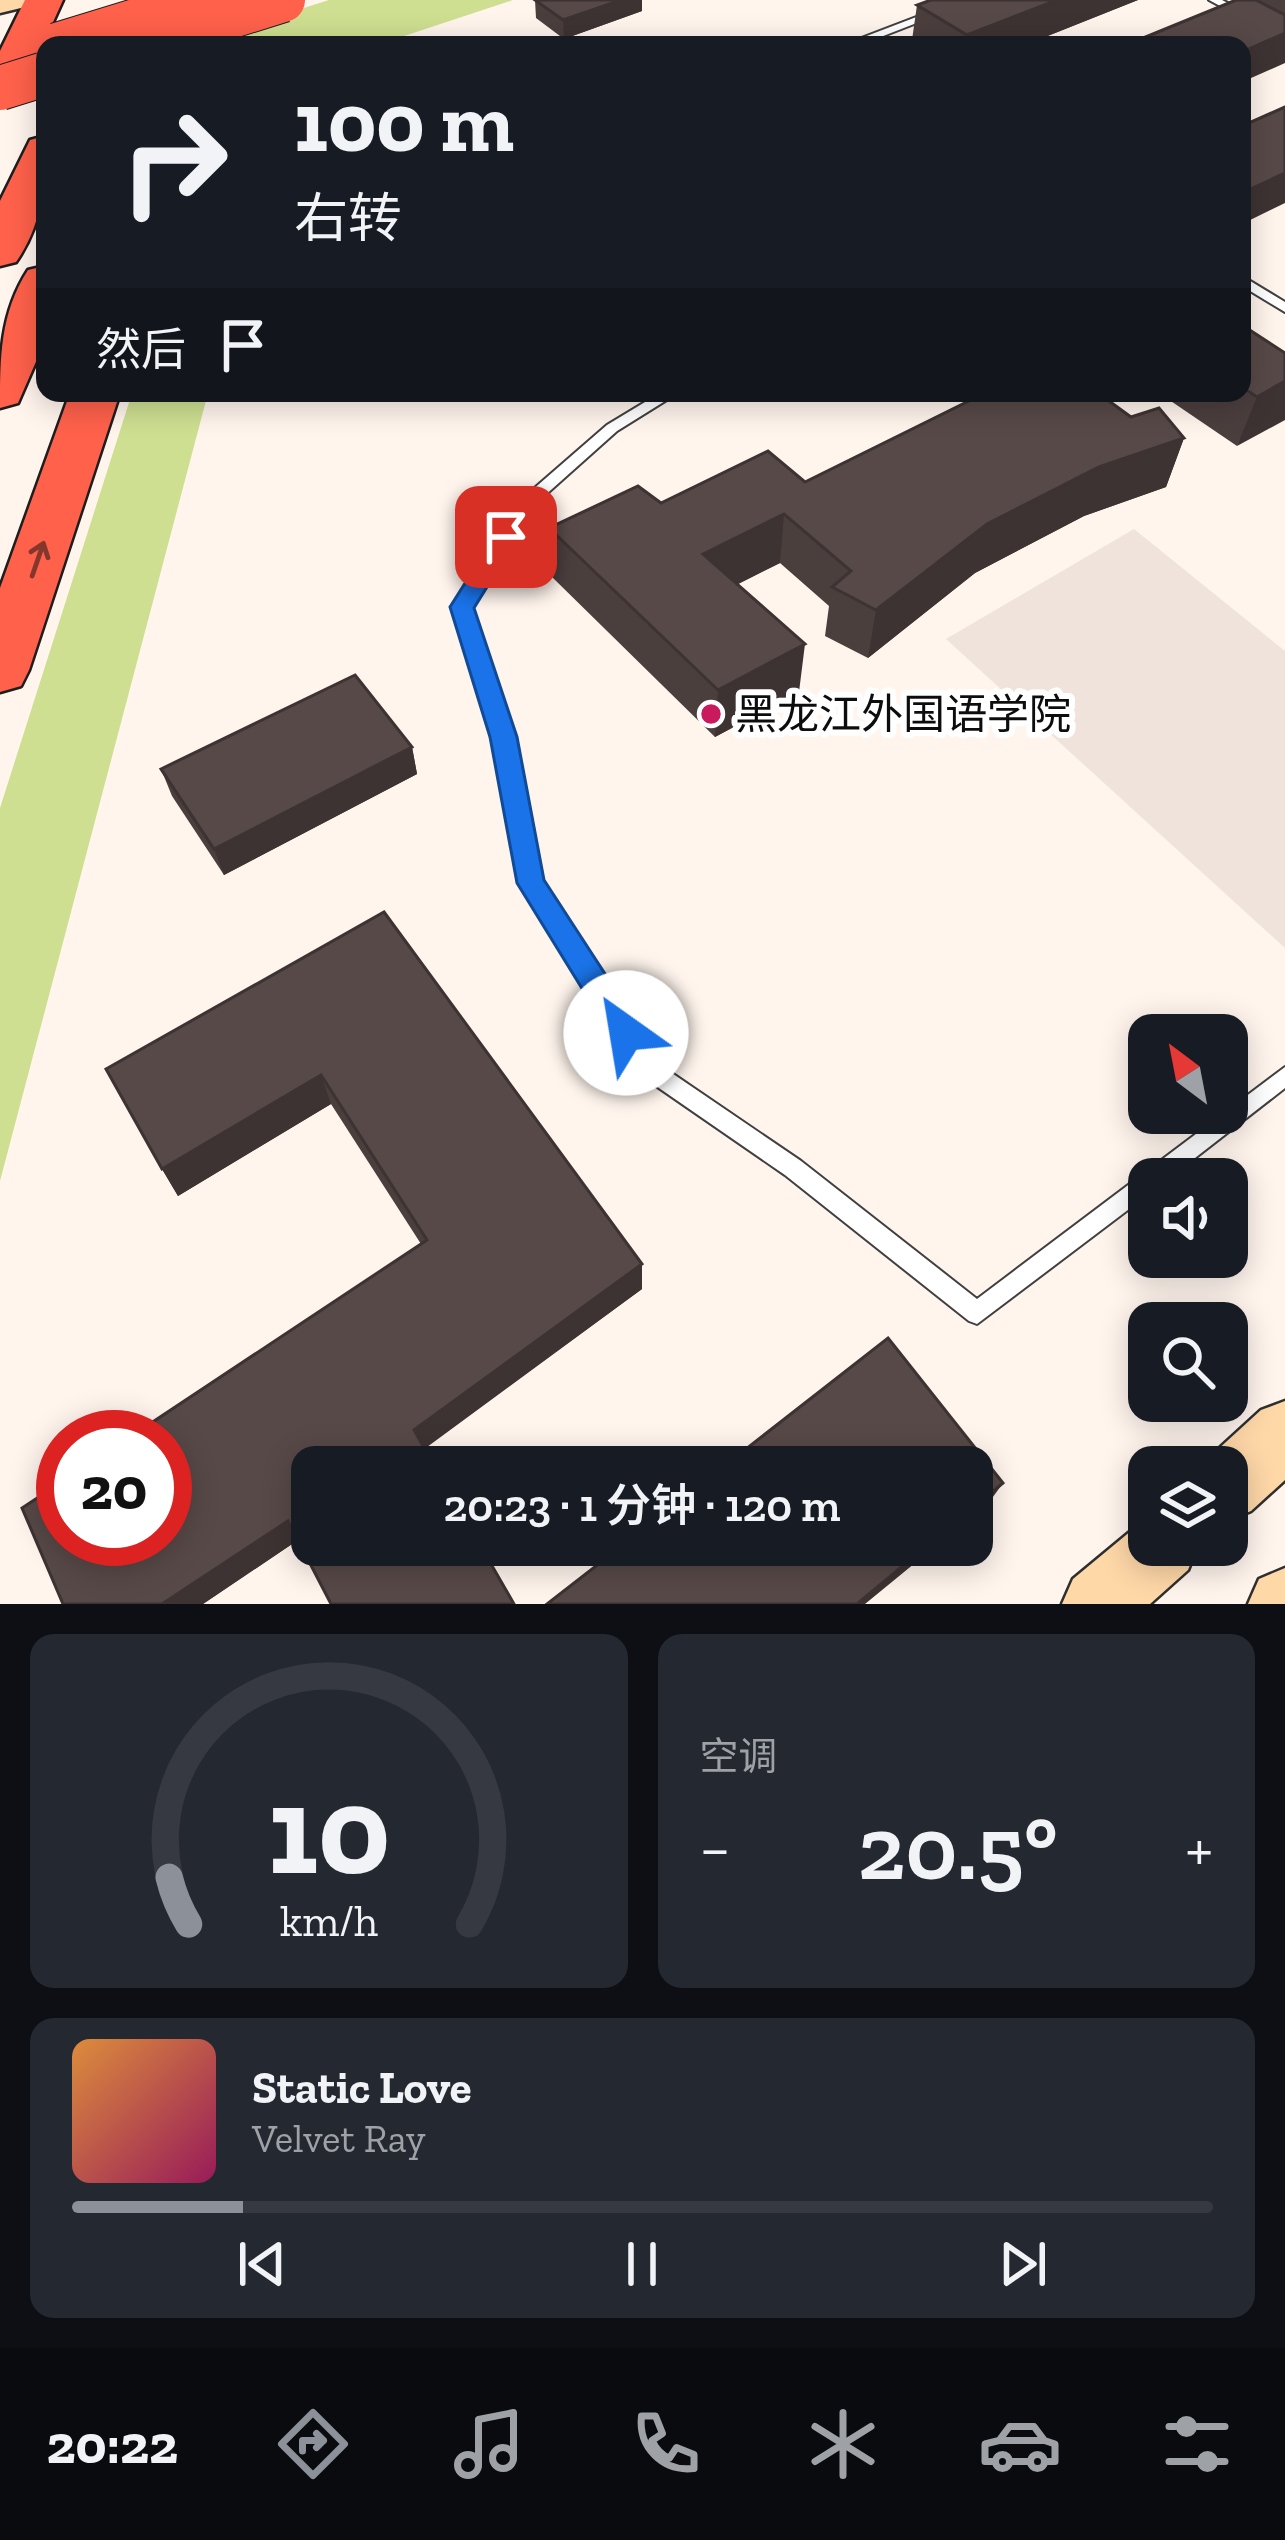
<!DOCTYPE html>
<html lang="zh">
<meta charset="utf-8">
<style>
body{margin:0;font-family:"Zilla Slab","Noto Sans SC",serif;background:#242831;color:#f1f3f6;height:100vh;display:flex;flex-direction:column;font-size:45px;white-space:nowrap}
*{box-sizing:border-box;margin:0}
p{font-size:39px;color:#9ea1a6}
.icon{flex:none;width:66px;height:66px;fill:none;stroke:currentColor;stroke-width:2;stroke-linecap:round;stroke-linejoin:round}
.map{position:relative;height:1604px;overflow:hidden}
.drawer{display:flex;flex-direction:column;gap:30px;padding:30px;background:#0d0f14;flex:1}
.drawer>*{flex:none}
.banner{position:absolute;left:36px;top:36px;width:1215px;height:366px;border-radius:24px;box-shadow:0 6px 30px #0003;background:#171b24;color:#f1f3f6;overflow:hidden}
.needle{width:78px;rotate:328deg}
.fabs{position:absolute;left:1128px;top:1014px;display:grid;gap:24px}
.fabs a{display:grid;place-items:center;width:120px;height:120px;border-radius:24px;background:#171b24;box-shadow:0 6px 30px #0003;font-size:60px}
.speed{position:absolute;left:36px;top:1410px;display:flex;gap:24px;font-size:60px;font-weight:700;text-align:center}
.speed>*{display:grid;place-content:center;width:156px;height:156px;border-radius:50%;background:#171b24;box-shadow:0 6px 30px #0003;line-height:1}
.speed .limit{border:18px solid #d22;background:#fff;color:#111}
.pin{position:absolute;display:grid;place-items:center;width:102px;height:102px;color:#fff;margin:-51px;border-radius:24px;box-shadow:0 6px 18px #0006}
.me{position:absolute;width:132px;margin:-66px;rotate:328deg;stroke-linejoin:round;filter:drop-shadow(0 0 9px #0008)}
.turn{display:flex;align-items:center;gap:42px;height:252px;padding:0 60px;font-size:54px}
.turn .icon{width:156px;height:156px;stroke-width:2.5}
.turn b{display:block;font-size:84px;line-height:102px}
.then{display:flex;align-items:center;height:114px;padding:0 60px;background:#0003;gap:24px;font-size:45px}
.big{font-size:90px;font-weight:600;line-height:1.1}
.drawer .card{flex:1;display:flex;flex-direction:column;justify-content:center;gap:18px;min-width:0;padding:0 42px;border-radius:24px;background:#242831}
.drawer .dial{align-items:center;gap:0}
.dial svg{height:312px;overflow:visible;fill:none;stroke:#363941;stroke-width:7;stroke-linecap:round;text-anchor:middle}
.dial text{fill:#f1f3f6;stroke:none}
.song{display:flex;align-items:center;gap:36px}
.cover{width:144px;height:144px;border-radius:18px;background:linear-gradient(135deg,hsl(30 70% 55%),hsl(330 70% 35%))}
.played{height:12px;border-radius:6px;background:linear-gradient(90deg,#8c9099 15%,#363941 15%)}
.keys{display:flex;justify-content:space-around;direction:ltr}
.heat{display:flex;justify-content:space-between;align-items:center;font-size:66px;direction:ltr}
.drawer .tiles{flex:1;display:grid;gap:30px;grid-template-columns:1fr 1fr}
.card:last-child{grid-column:span 2}
.trip{position:absolute;left:291px;top:1446px;width:702px;height:120px;border-radius:24px;background:#171b24;box-shadow:0 6px 30px #0003;font-weight:600;line-height:120px;text-align:center}
.menu{display:flex;height:192px;justify-content:space-around;align-items:center;background:#090b0e;color:#9ea1a6}
.menu .icon{width:84px;height:84px}
.menu .active{color:#8c9099}
.menu b{font-size:54px;color:#f1f3f6}
.map>svg:first-child{display:block}
</style>
<div class="map">
<svg width="1285" height="1604" viewBox="0 0 1285 1604">
<rect width="100%" height="100%" fill="#fff5ed"/>
<path fill="#cedf91" d="M 329,0 L 513,0 L 377,45 L 244,45 L 250,25 Z
M 132,393 L 208,393 L 0,1181 L 0,808 Z"/>
<path fill="#f0e3db" d="M 1134,529 L 1285,651 L 1285,948 L 946,639 Z"/>
<g fill="none" stroke-linecap="round" stroke-linejoin="round">
<g stroke="#404040" stroke-width="4">
<path id="lane" d="M 961,0 L 976,0 L 860,45 L 843,45 Z
M 1209,0 L 1222,0 L 1285,33 L 1285,41 Z
M 1242,276 L 1285,302 L 1285,312 L 1242,286 Z
M 660,393 L 678,393 L 617,431 L 533,506 L 470,607 L 513,737 L 540,881 L 657,1063 L 801,1161 L 977,1299 L 1285,1067 L 1285,1088 L 1168,1179 L 1149,1179 L 1149,1194 L 977,1324 L 969,1321 L 785,1175 L 643,1077 L 522,883 L 495,737 L 454,607 L 523,498 L 607,425 Z"/>
</g>
<g stroke="#2f2f2f" stroke-width="5">
<path id="secondary" d="M 0,0 L 29,0 L 25,7 L 0,13 Z
M 1285,1401 L 1285,1480 L 1251,1511 L 1227,1521 L 1227,1467 L 1201,1467 L 1203,1463 L 1261,1410 Z
M 1149,1516 L 1149,1545 L 1198,1545 L 1188,1570 L 1150,1604 L 1062,1604 L 1073,1579 Z
M 1285,1568 L 1285,1604 L 1248,1604 L 1259,1579 Z"/>
</g>
<g stroke="#1e1e1e" stroke-width="5">
<path id="highway" d="M 25,0 L 63,0 L 21,93 L 15,102 L 0,105 L 0,51 Z
M 45,136 C 45,183 44,222 16,262 L 0,266 L 0,201 L 30,140 Z
M 45,266 L 45,341 L 18,403 L 0,408 C 0,358 0,313 28,270 Z
M 70,393 L 120,393 L 29,670 L 21,686 L 0,692 L 0,588 Z"/>
</g>
<use href="#lane" fill="#fff" fill-rule="evenodd"/>
<use href="#secondary" fill="#ffd8a8" fill-rule="evenodd"/>
<use href="#highway" fill="#ff614b" fill-rule="evenodd"/>
<g stroke="#1e1e1e" stroke-width="46" stroke-linecap="butt">
<path id="highway-bridge" d="M 168,36 L 283,0
M 57,45 L 204,0
M 0,88 L 45,74"/>
</g>
<use href="#highway-bridge" stroke="#ff614b" stroke-width="44"/>
</g>
<path fill="#4b3f3e" d="M 535,0 L 642,0 L 642,11 L 564,39 L 536,18 Z
M 1138,0 L 1025,45 L 919,45 L 912,40 L 917,5 Z
M 1236,0 L 1285,0 L 1285,63 Z
M 1242,325 L 1285,353 L 1237,446 L 1159,393 L 1242,393 Z
M 971,393 L 1108,393 L 1102,396 L 1131,417 L 1184,438 L 1166,487 L 1084,516 L 975,573 L 868,658 L 825,636 L 829,606 L 780,563 L 737,584 L 799,692 L 715,737 L 552,577 L 549,528 L 661,503 L 805,482 L 974,399 L 970,396 Z
M 412,747 L 417,774 L 224,875 L 172,796 L 161,769 Z
M 384,912 L 642,1264 L 642,1289 L 298,1540 L 203,1604 L 63,1604 L 421,1244 L 331,1104 L 178,1196 L 162,1169 Z"/>
<path fill="#3d3332" d="M 621,0 L 642,0 L 642,11 L 564,39 L 563,20 Z
M 1057,0 L 1138,0 L 1025,45 L 965,45 L 967,35 Z
M 1285,33 L 1285,63 L 1242,82 L 1242,52 Z
M 1285,173 L 1285,203 L 1242,224 L 1242,193 Z
M 1285,381 L 1285,420 L 1237,446 L 1257,397 Z
M 1184,438 L 1166,487 L 1084,516 L 975,573 L 868,658 L 876,610 L 987,524 L 1099,467 Z
M 784,514 L 780,563 L 701,603 L 703,554 Z
M 805,644 L 799,692 L 715,737 L 718,690 Z
M 412,747 L 417,774 L 224,875 L 214,849 Z
M 321,1075 L 331,1104 L 178,1196 L 162,1169 Z
M 642,1264 L 642,1289 L 423,1450 L 414,1430 Z
M 1003,1483 L 990,1501 L 972,1516 L 972,1509 Z
M 288,1521 L 301,1538 L 203,1604 L 162,1604 Z
M 928,1545 L 937,1545 L 865,1604 L 857,1604 Z"/>
<path fill="#574948" stroke="#3d3332" stroke-width="3" d="M 535,0 L 621,0 L 563,20 Z
M 931,0 L 1057,0 L 967,35 L 917,5 Z
M 1236,0 L 1256,0 L 1285,15 L 1285,33 L 1242,52 L 1242,45 L 1126,45 Z
M 1285,107 L 1285,173 L 1242,193 L 1242,126 Z
M 1242,325 L 1285,353 L 1285,381 L 1257,397 L 1242,387 Z
M 985,393 L 1098,393 L 1131,417 L 1159,408 L 1184,438 L 1099,467 L 987,524 L 876,610 L 832,587 L 851,571 L 784,514 L 703,554 L 805,644 L 718,690 L 549,528 L 638,486 L 661,503 L 768,451 L 805,482 Z
M 355,675 L 412,747 L 214,849 L 161,769 Z
M 384,912 L 642,1264 L 414,1430 L 435,1467 L 312,1467 L 312,1545 L 480,1545 L 514,1604 L 331,1604 L 288,1521 L 162,1604 L 63,1604 L 22,1508 L 63,1481 L 63,1539 L 165,1539 L 165,1437 L 130,1437 L 427,1240 L 321,1075 L 162,1169 L 106,1069 Z
M 888,1338 L 1003,1483 L 972,1509 L 972,1467 L 723,1467 Z
M 623,1545 L 928,1545 L 857,1604 L 547,1604 Z"/>
<defs><path id="oneway-shaft" d="M-6 0H5M1.5-3L5.5 0L1.5 3" fill="none" stroke-width="1.6" stroke-linecap="round" stroke-linejoin="round" transform="scale(3)"/></defs>
<use stroke="#86372c" href="#oneway-shaft" transform="translate(38 559) rotate(-71)"/>
<path fill="#1a73e8" stroke="#114b97" stroke-width="3" d="M 506,529 L 518,537 L 474,608 L 517,737 L 544,880 L 637,1023 L 641,1033 L 637,1042 L 626,1046 L 615,1042 L 517,883 L 490,737 L 450,607 L 498,531 Z"/>
<circle fill="#c81a5c" stroke="#fff" stroke-width="4.5" cx="711" cy="714" r="12"/>
<g text-anchor="middle" dominant-baseline="central" stroke-width="12" stroke-linejoin="round" paint-order="stroke">
<g font-size="42" fill="#0d0d0d" stroke="#fff" text-anchor="start">
<text x="735" y="714">黑龙江外国语学院</text>
</g>
</g>
</svg>
<div class="fabs">
<a><svg class="needle" viewBox="-14 -14 28 28"><path d="M0-13l5 13h-10z" fill="#e53935"/><path d="M0 13l5-13h-10z" fill="#9ea1a6"/></svg></a>
<a><svg class="icon" aria-label="sound" viewBox="0 0 24 24"><path d="M4 9h4l5-4v14l-5-4H4zM17 9q2 3 0 6"/></svg></a>
<a><svg class="icon" aria-label="search" viewBox="0 0 24 24"><circle cx="10" cy="10" r="6"/><path d="M15 15l6 6"/></svg></a>
<a><svg class="icon" aria-label="layers" viewBox="0 0 24 24"><path d="M12 4l9 5-9 5-9-5zM3 14l9 5 9-5"/></svg></a>
</div>
<div class="speed"><div class="limit">20</div></div>
<div class="pin" style="left:506px;top:537px;background:#d93025"><svg class="icon" aria-label="arrive" viewBox="0 0 24 24"><path d="M6 21V4h12l-3 4 3 4H6"/></svg></div>
<svg class="me" style="left:626px;top:1033px" viewBox="-20 -20 40 40"><circle r="19" fill="#fff"/><path d="M0-13L10 11 0 6-10 11z" fill="#1a73e8"/></svg>
<div class="trip">20:23 · 1 分钟 · 120 m</div>
<div class="banner">
<div class="turn"><svg class="icon" aria-label="right" viewBox="0 0 24 24"><path d="M7 20v-9h11M14 6l5 5-5 5"/></svg><div><b>100 m</b>右转</div></div>
<div class="then">然后<svg class="icon" aria-label="arrive" viewBox="0 0 24 24"><path d="M6 21V4h12l-3 4 3 4H6"/></svg></div>
</div>
</div>
<section class="drawer">
<div class="tiles">
<div class="card dial"><svg viewBox="0 0 100 80">
<path d="M14 69A42 42 0 1 1 86 69"/>
<path d="M14 69A42 42 0 0 1 9 57" stroke="#8c9099"/>
<text x="50" y="56" font-size="32" font-weight="700">10</text>
<text x="50" y="72" font-size="11">km/h</text>
</svg></div>
<div class="card"><p>空调</p>
<div class="heat"><a>−</a><b class="big">20.5°</b><a>+</a></div>
</div>
<div class="card">
<div class="song"><i class="cover"></i><div><b>Static Love</b><p>Velvet Ray</p></div></div>
<div class="played"></div>
<div class="keys"><svg class="icon" aria-label="previous" viewBox="0 0 24 24"><path d="M18 5L8 12l10 7zM5 5v14"/></svg><svg class="icon" aria-label="pause" viewBox="0 0 24 24"><path d="M8 5v14M16 5v14"/></svg><svg class="icon" aria-label="next" viewBox="0 0 24 24"><path d="M6 5l10 7-10 7zM19 5v14"/></svg></div>
</div>
</div>
</section>
<nav class="menu">
<b>20:22</b>
<svg class="icon active" aria-label="directions" viewBox="0 0 24 24"><path d="M12 3l9 9-9 9-9-9zM9 14v-3h6M13 9l2 2-2 2"/></svg>
<svg class="icon" aria-label="music" viewBox="0 0 24 24"><path d="M9 18V5l10-2v13"/><circle cx="6" cy="18" r="3"/><circle cx="16" cy="16" r="3"/></svg>
<svg class="icon" aria-label="phone" viewBox="0 0 24 24"><path d="M5 4h4l2 5-3 2q2 4 5 5l2-3 5 2v4C11 20 4 13 5 4z"/></svg>
<svg class="icon" aria-label="climate" viewBox="0 0 24 24"><path d="M12 3v18M4 7l16 10M4 17L20 7"/></svg>
<svg class="icon" aria-label="car" viewBox="0 0 24 24"><path d="M5 17H2v-5l4-1 3-4h7l3 4 3 1v5h-3M9 17h6M6 11h13"/><circle cx="7" cy="17" r="2"/><circle cx="17" cy="17" r="2"/></svg>
<svg class="icon" aria-label="filters" viewBox="0 0 24 24"><path d="M4 7h16M4 17h16"/><circle cx="9" cy="7" r="2"/><circle cx="15" cy="17" r="2"/></svg>
</nav>
